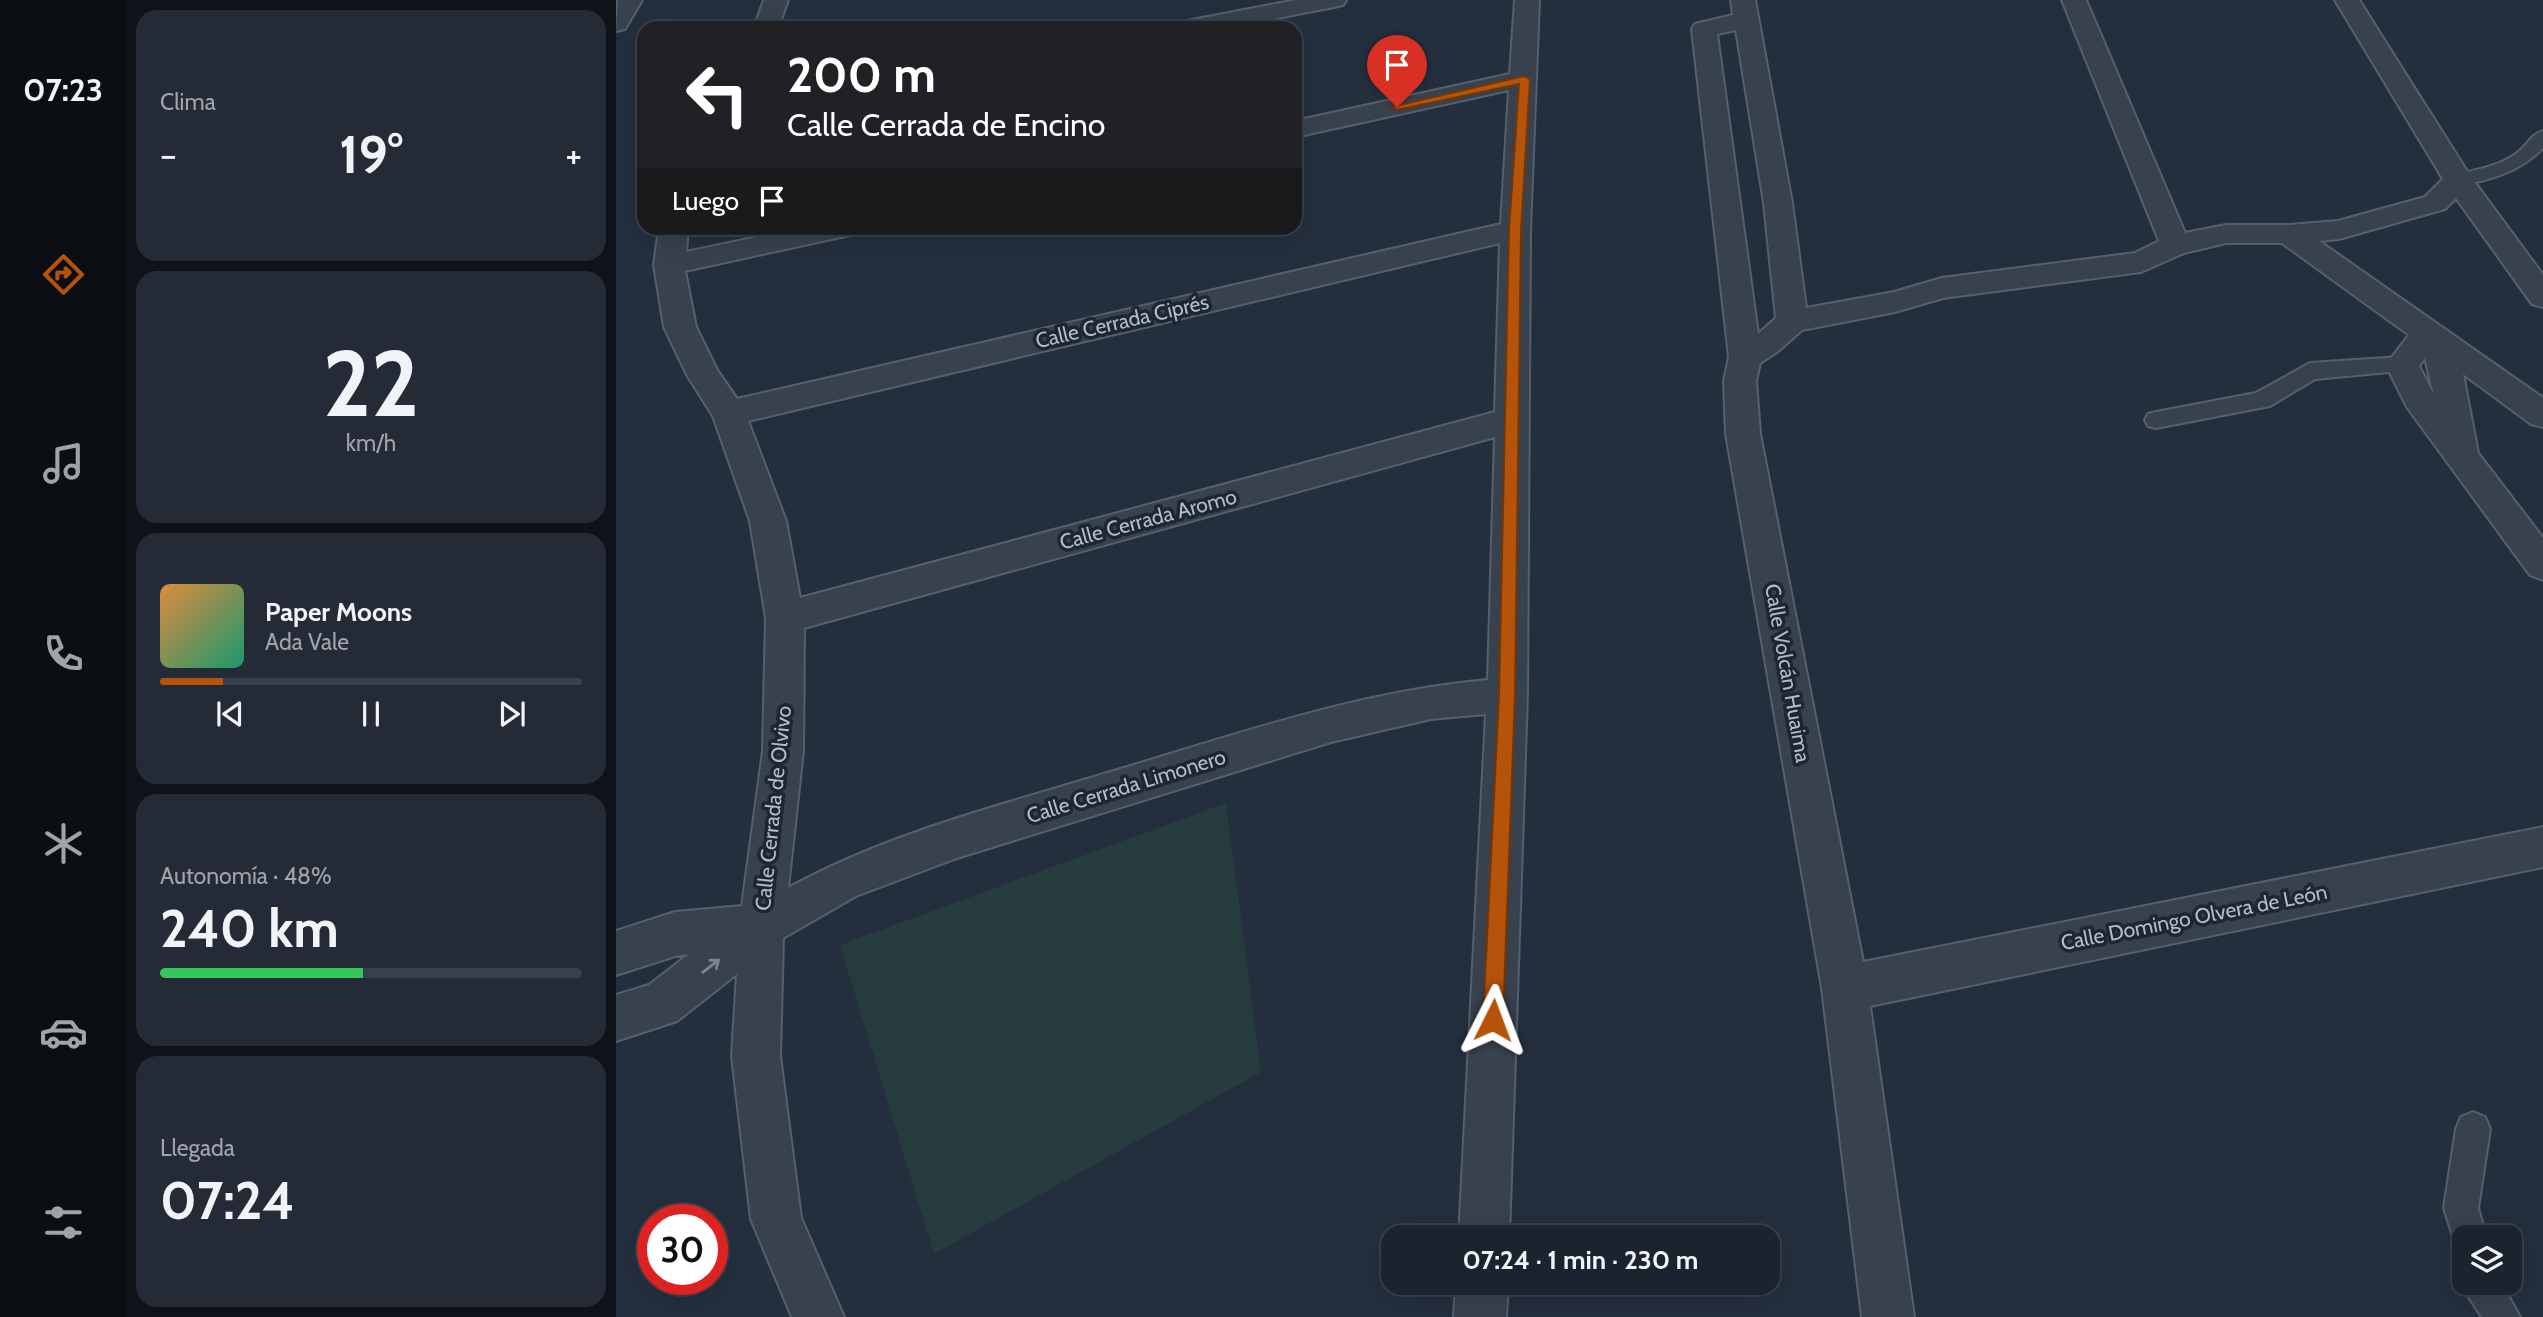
<!DOCTYPE html>
<html lang="es">
<meta charset="utf-8">
<style>
body{margin:0;font-family:Cabin,sans-serif;background:#242b36;color:#f1f3f6;height:100vh;display:flex;flex-direction:column;font-size:26px;white-space:nowrap}
*{box-sizing:border-box;margin:0}
p{font-size:23px;color:#a0a4aa}
.icon{flex:none;width:38px;height:38px;fill:none;stroke:currentColor;stroke-width:2;stroke-linecap:round;stroke-linejoin:round}
.map{position:relative;flex:1;overflow:hidden}
.sheet{display:flex;flex-direction:column;gap:10px;padding:10px;background:#0f1319;width:490px}
.sheet>*{flex:none}
.banner{position:absolute;left:21px;top:21px;width:665px;height:214px;border-radius:21px;box-shadow:0 7px 28px #0002,0 0 0 2px #39404a;background:#202124;color:#fff;overflow:hidden}
.buttons{position:absolute;left:1836px;top:1225px;display:grid;gap:14px}
.buttons a{display:grid;place-items:center;width:70px;height:70px;border-radius:14px;background:#1b232e;box-shadow:0 7px 28px #0002,0 0 0 2px #39404a;font-size:35px}
.speed{position:absolute;left:21px;top:1204px;display:flex;gap:14px;font-size:35px;font-weight:700;text-align:center}
.speed>*{display:grid;place-content:center;width:91px;height:91px;border-radius:50%;background:#1b232e;box-shadow:0 7px 28px #0002,0 0 0 2px #39404a;line-height:1}
.speed .limit{border:10px solid #d22;background:#fff;color:#111}
.pin{position:absolute;display:grid;place-items:center;width:60px;height:60px;color:#fff;margin:-72px -30px;border-radius:50% 50% 50% 0;rotate:-45deg;box-shadow:0 0 7px #0007}
.pin .icon{rotate:45deg}
.me{position:absolute;width:77px;margin:-38px;rotate:3deg;stroke-linejoin:round;filter:drop-shadow(0 0 5px #0008)}
.turn{display:flex;align-items:center;gap:24px;height:147px;padding:0 35px;font-size:32px}
.turn .icon{width:91px;height:91px;stroke-width:2.5}
.turn b{display:block;font-size:49px;line-height:60px}
.then{display:flex;align-items:center;height:66px;padding:0 35px;background:#0003;gap:14px;font-size:26px}
.big{font-size:52px;font-weight:700;line-height:1.1}
.sheet .tile{flex:1;display:flex;flex-direction:column;justify-content:center;gap:10px;min-width:0;padding:0 24px;border-radius:21px;background:#242b36}
.sheet .dial{align-items:center;gap:0}
.dial b{font-size:91px;line-height:1}
.song{display:flex;align-items:center;gap:21px}
.cover{width:84px;height:84px;border-radius:10px;background:linear-gradient(135deg,hsl(30 70% 55%),hsl(160 70% 35%))}
.played{height:7px;border-radius:4px;background:linear-gradient(90deg,#b45309 15%,#39404a 15%)}
.keys{display:flex;justify-content:space-around;direction:ltr}
.heat{display:flex;justify-content:space-between;align-items:center;font-size:38px;direction:ltr}
.charge{height:10px;border-radius:5px;background:linear-gradient(90deg,#34c759 48%,#39404a 0)}
.trip{position:absolute;left:765px;top:1225px;width:399px;height:70px;border-radius:21px;background:#1b232e;box-shadow:0 7px 28px #0002,0 0 0 2px #39404a;font-weight:700;line-height:70px;text-align:center}
main{display:flex;flex:1;min-height:0}
.dock{display:flex;flex-direction:column;width:126px;justify-content:space-around;align-items:center;background:#0b0e12;color:#a0a4aa}
.dock .icon{width:49px;height:49px}
.dock .active{color:#b45309}
.dock b{font-size:32px;color:#f1f3f6}
.map>svg:first-child{display:block}
</style>
<main>
<nav class="dock">
<b>07:23</b>
<svg class="icon active" aria-label="directions" viewBox="0 0 24 24"><path d="M12 3l9 9-9 9-9-9zM9 14v-3h6M13 9l2 2-2 2"/></svg>
<svg class="icon" aria-label="music" viewBox="0 0 24 24"><path d="M9 18V5l10-2v13"/><circle cx="6" cy="18" r="3"/><circle cx="16" cy="16" r="3"/></svg>
<svg class="icon" aria-label="phone" viewBox="0 0 24 24"><path d="M5 4h4l2 5-3 2q2 4 5 5l2-3 5 2v4C11 20 4 13 5 4z"/></svg>
<svg class="icon" aria-label="climate" viewBox="0 0 24 24"><path d="M12 3v18M4 7l16 10M4 17L20 7"/></svg>
<svg class="icon" aria-label="car" viewBox="0 0 24 24"><path d="M5 17H2v-5l4-1 3-4h7l3 4 3 1v5h-3M9 17h6M6 11h13"/><circle cx="7" cy="17" r="2"/><circle cx="17" cy="17" r="2"/></svg>
<svg class="icon" aria-label="filters" viewBox="0 0 24 24"><path d="M4 7h16M4 17h16"/><circle cx="9" cy="7" r="2"/><circle cx="15" cy="17" r="2"/></svg>
</nav>
<section class="sheet">
<div class="tile"><p>Clima</p>
<div class="heat"><a>−</a><b class="big">19°</b><a>+</a></div>
</div>
<div class="tile dial"><b>22</b><p>km/h</p></div>
<div class="tile">
<div class="song"><i class="cover"></i><div><b>Paper Moons</b><p>Ada Vale</p></div></div>
<div class="played"></div>
<div class="keys"><svg class="icon" aria-label="previous" viewBox="0 0 24 24"><path d="M18 5L8 12l10 7zM5 5v14"/></svg><svg class="icon" aria-label="pause" viewBox="0 0 24 24"><path d="M8 5v14M16 5v14"/></svg><svg class="icon" aria-label="next" viewBox="0 0 24 24"><path d="M6 5l10 7-10 7zM19 5v14"/></svg></div>
</div>
<div class="tile"><p>Autonomía · 48%</p><b class="big">240 km</b><div class="charge"></div></div>
<div class="tile"><p>Llegada</p><b class="big">07:24</b></div>
</section>
<div class="map">
<svg width="1927" height="1317" viewBox="0 0 1927 1317">
<rect width="100%" height="100%" fill="#242f3e"/>
<path fill="#263c3f" d="M 610,803 L 645,1072 L 318,1254 L 224,945 Z"/>
<g fill="none" stroke-linecap="round" stroke-linejoin="round">
<g stroke="#565f6c" stroke-width="4">
<path id="service" d="M 1927,131 L 1927,148 C 1904,172 1874,180 1842,186 L 1832,180 L 1835,176 C 1857,170 1883,167 1901,153 C 1911,146 1915,134 1927,131 Z
M 1786,357 L 1794,360 L 1797,365 L 1794,370 L 1699,379 L 1654,406 L 1540,428 L 1532,426 L 1529,420 L 1532,414 L 1540,412 L 1640,393 L 1694,363 Z
M 1857,1112 L 1869,1117 L 1874,1129 L 1862,1208 L 1870,1237 L 1848,1237 L 1848,1252 L 1841,1249 L 1828,1208 L 1840,1129 L 1845,1117 Z
M 1848,1281 L 1885,1283 L 1904,1317 L 1866,1317 L 1852,1296 Z"/>
</g>
<g stroke="#565f6c" stroke-width="4">
<path id="minor" d="M 2,0 L 26,0 L 9,29 L 0,31 Z
M 148,0 L 172,0 L 162,28 L 138,28 Z
M 680,0 L 730,0 L 727,5 L 718,7 L 610,28 L 559,28 L 562,23 L 571,21 Z
M 899,0 L 923,0 L 914,230 L 911,695 L 893,1237 L 843,1237 L 870,714 L 815,719 L 715,742 L 341,858 L 240,896 L 167,938 L 164,1056 L 185,1218 L 228,1317 L 176,1317 L 135,1219 L 116,1056 L 121,974 L 61,1021 L 0,1041 L 0,995 L 33,985 L 73,954 L 59,956 L 0,975 L 0,931 L 59,912 L 126,906 L 147,751 L 150,618 L 134,521 L 97,416 L 71,375 L 48,327 L 38,265 L 43,228 L 72,228 L 70,252 L 183,228 L 240,228 L 235,235 L 225,237 L 69,271 L 80,327 L 101,370 L 121,399 L 885,224 L 893,90 L 679,137 L 679,121 L 894,74 ZM 884,243 L 879,412 L 184,598 L 170,521 L 132,421 ZM 879,437 L 872,680 C 744,691 623,734 501,770 C 390,804 274,832 172,888 L 187,751 L 188,628 Z
M 1115,0 L 1139,0 L 1176,203 L 1190,308 L 1278,292 L 1326,278 L 1519,253 L 1543,241 L 1446,0 L 1470,0 L 1569,233 L 1610,225 L 1673,225 L 1722,221 L 1809,197 L 1827,179 L 1719,0 L 1743,0 L 1854,176 L 1927,275 L 1927,307 L 1916,304 L 1840,198 L 1829,209 L 1723,239 L 1703,241 L 1927,398 L 1927,427 L 1915,424 L 1847,374 L 1862,453 L 1927,538 L 1927,580 L 1914,575 L 1791,407 L 1770,365 L 1793,335 L 1666,243 L 1610,243 L 1568,253 L 1525,272 L 1327,298 L 1279,312 L 1186,330 L 1161,352 L 1144,363 L 1140,381 L 1144,434 L 1247,962 L 1927,827 L 1927,867 L 1254,1006 L 1298,1317 L 1246,1317 L 1206,988 L 1110,434 L 1108,381 L 1113,357 L 1076,29 L 1079,24 L 1117,15 ZM 1120,30 L 1148,203 L 1160,318 L 1142,334 L 1101,34 ZM 1809,358 L 1818,395 L 1803,366 Z
M 840,1283 L 892,1283 L 890,1317 L 838,1317 Z"/>
</g>
<use href="#service" fill="#38414e" fill-rule="evenodd"/>
<use href="#minor" fill="#38414e" fill-rule="evenodd"/>
</g>
<defs><path id="oneway-shaft" d="M-6 0H5M1.5-3L5.5 0L1.5 3" fill="none" stroke-width="1.6" stroke-linecap="round" stroke-linejoin="round" transform="scale(1.75)"/></defs>
<use stroke="#7c8592" href="#oneway-shaft" transform="translate(95 966) rotate(-38)"/>
<path fill="#b45309" stroke="#753606" stroke-width="2" d="M 908,76 L 914,79 L 905,230 L 899,695 L 887,1020 L 884,1027 L 877,1030 L 870,1027 L 867,1020 L 883,695 L 893,230 L 903,84 L 781,110 L 775,107 Z"/>
<g text-anchor="middle" dominant-baseline="central" stroke-width="7" stroke-linejoin="round" paint-order="stroke">
<g font-size="21" fill="#b4bcc9" stroke="#1d2633">
<text transform="translate(506 321) rotate(-13)">Calle Cerrada Ciprés</text>
<text transform="translate(532 519) rotate(-15)">Calle Cerrada Aromo</text>
<text transform="translate(1172 673) rotate(80)">Calle Volcán Huaima</text>
<text transform="translate(510 786) rotate(-17)">Calle Cerrada Limonero</text>
<text transform="translate(157 808) rotate(-84)">Calle Cerrada de Olvivo</text>
<text transform="translate(1578 917) rotate(-11)">Calle Domingo Olvera de León</text>
</g>
</g>
</svg>
<div class="buttons">
<a><svg class="icon" aria-label="layers" viewBox="0 0 24 24"><path d="M12 4l9 5-9 5-9-5zM3 14l9 5 9-5"/></svg></a>
</div>
<div class="speed"><div class="limit">30</div></div>
<div class="pin" style="left:781px;top:107px;background:#d93025"><svg class="icon" aria-label="arrive" viewBox="0 0 24 24"><path d="M6 21V4h12l-3 4 3 4H6"/></svg></div>
<svg class="me" style="left:877px;top:1020px" viewBox="-20 -20 40 40"><path d="M0-17L14 15 0 8-14 15z" fill="#b45309" stroke="#fff" stroke-width="4"/></svg>
<div class="trip">07:24 · 1 min · 230 m</div>
<div class="banner">
<div class="turn"><svg class="icon" aria-label="left" viewBox="0 0 24 24"><path d="M17 20v-9H6M10 6l-5 5 5 5"/></svg><div><b>200 m</b>Calle Cerrada de Encino</div></div>
<div class="then">Luego<svg class="icon" aria-label="arrive" viewBox="0 0 24 24"><path d="M6 21V4h12l-3 4 3 4H6"/></svg></div>
</div>
</div>
</main>
